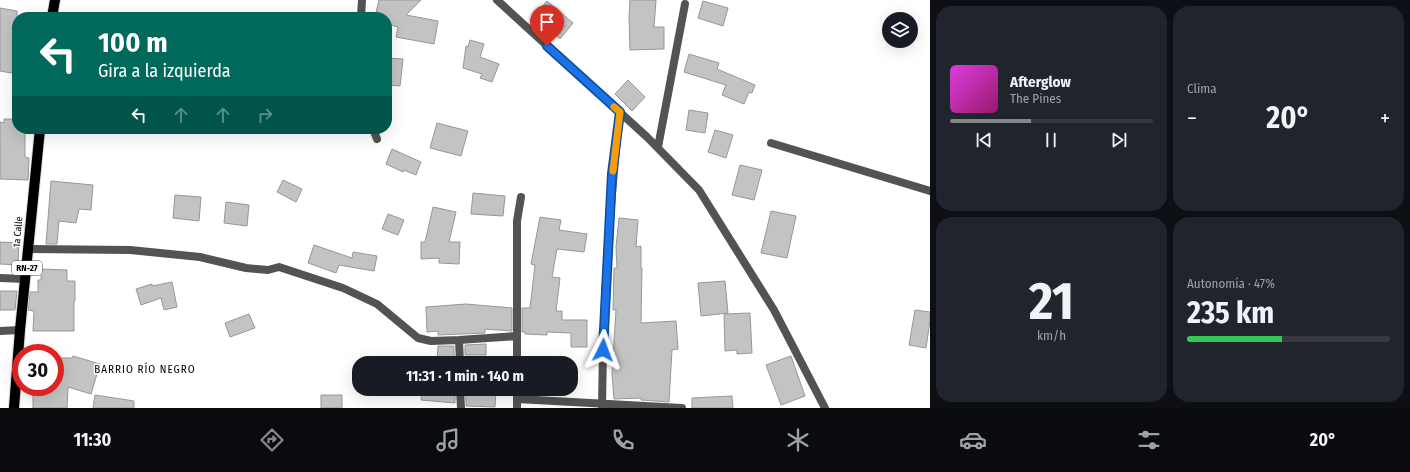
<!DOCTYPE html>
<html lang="es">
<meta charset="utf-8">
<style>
body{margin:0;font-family:"Fira Sans Condensed",sans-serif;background:#20242c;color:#f1f3f6;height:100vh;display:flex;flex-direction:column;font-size:15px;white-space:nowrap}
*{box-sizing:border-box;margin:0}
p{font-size:13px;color:#9ea1a6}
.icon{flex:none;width:22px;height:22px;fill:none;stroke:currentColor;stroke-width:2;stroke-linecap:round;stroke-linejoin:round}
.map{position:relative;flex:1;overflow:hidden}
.panel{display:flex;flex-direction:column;gap:6px;padding:6px;background:#0d0f14;width:480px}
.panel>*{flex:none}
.top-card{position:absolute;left:12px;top:12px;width:380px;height:122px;border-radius:16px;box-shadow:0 4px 16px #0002;background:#00695c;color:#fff;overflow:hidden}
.fabs{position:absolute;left:882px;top:12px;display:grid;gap:8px}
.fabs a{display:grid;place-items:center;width:36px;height:36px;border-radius:50%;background:#171b24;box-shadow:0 4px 16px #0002;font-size:20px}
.speed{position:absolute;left:12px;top:344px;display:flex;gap:8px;font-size:20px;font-weight:700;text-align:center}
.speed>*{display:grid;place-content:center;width:52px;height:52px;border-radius:50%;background:#171b24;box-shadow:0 4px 16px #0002;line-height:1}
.speed .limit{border:6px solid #d22;background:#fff;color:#111}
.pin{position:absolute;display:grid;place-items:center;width:34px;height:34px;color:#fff;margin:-41px -17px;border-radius:50% 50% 50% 0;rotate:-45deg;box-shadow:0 0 4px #0007}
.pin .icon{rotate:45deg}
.me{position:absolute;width:44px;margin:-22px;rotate:3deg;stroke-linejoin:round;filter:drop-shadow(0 0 3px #0008)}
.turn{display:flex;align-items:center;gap:14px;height:84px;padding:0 20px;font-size:18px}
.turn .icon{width:52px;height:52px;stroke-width:2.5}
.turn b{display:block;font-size:28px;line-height:34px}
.lanes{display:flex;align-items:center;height:38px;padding:0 20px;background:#0003;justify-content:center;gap:20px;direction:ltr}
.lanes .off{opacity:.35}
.big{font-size:30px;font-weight:700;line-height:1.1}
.panel .card{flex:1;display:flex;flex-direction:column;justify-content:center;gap:6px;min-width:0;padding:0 14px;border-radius:16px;background:#20242c}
.panel .dial{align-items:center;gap:0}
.dial b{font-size:52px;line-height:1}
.song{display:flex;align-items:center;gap:12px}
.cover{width:48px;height:48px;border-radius:6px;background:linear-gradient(135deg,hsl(300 70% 55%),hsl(320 70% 35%))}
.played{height:4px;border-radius:2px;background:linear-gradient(90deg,#858687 40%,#363941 40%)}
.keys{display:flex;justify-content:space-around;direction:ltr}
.heat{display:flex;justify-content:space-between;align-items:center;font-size:22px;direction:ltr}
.charge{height:6px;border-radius:3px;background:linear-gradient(90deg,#34c759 47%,#363941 0)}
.panel .tiles{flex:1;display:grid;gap:6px;grid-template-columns:repeat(2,1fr)}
.trip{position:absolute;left:352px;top:356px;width:226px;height:40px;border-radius:16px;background:#171b24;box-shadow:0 4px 16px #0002;font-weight:700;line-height:40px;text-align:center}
.menu{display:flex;height:64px;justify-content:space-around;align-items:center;background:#090b0e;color:#9ea1a6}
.menu .icon{width:28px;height:28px}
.menu .active{color:#858687}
.menu b{font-size:18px;color:#f1f3f6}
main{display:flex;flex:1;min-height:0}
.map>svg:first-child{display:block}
</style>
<main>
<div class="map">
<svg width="930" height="408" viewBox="0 0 930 408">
<rect width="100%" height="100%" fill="#fff"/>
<path fill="#c3c3c3" stroke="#979797" d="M 379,0 L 421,0 L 406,15 L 438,21 L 434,44 L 396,37 L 398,27 L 387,24 L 387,17 L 375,17 Z
M 630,0 L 656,0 L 654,27 L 664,27 L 664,49 L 630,50 L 629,16 Z
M 547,1 L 573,23 L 560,39 L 533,17 Z
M 703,1 L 728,8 L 723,26 L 698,18 Z
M 0,8 L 17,11 L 17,74 L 0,71 Z
M 470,40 L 484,44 L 480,57 L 499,64 L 492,82 L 480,78 L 482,74 L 463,68 L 466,46 L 468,47 Z
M 689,54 L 719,63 L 717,69 L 755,85 L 752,93 L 749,92 L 744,104 L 722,95 L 726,85 L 684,72 Z
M 387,58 L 403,59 L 400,86 L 387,85 Z
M 628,80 L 645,97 L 632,111 L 615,94 Z
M 689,110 L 708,113 L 705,133 L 686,130 Z
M 4,119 L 17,119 L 17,129 L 25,129 L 25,157 L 29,158 L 28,180 L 0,179 L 0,122 L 4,123 Z
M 437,123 L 468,131 L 461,156 L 430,148 Z
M 715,130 L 733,135 L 726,158 L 708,152 Z
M 392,149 L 421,162 L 416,175 L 404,170 L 403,172 L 386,164 Z
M 740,165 L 762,170 L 754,200 L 732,195 Z
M 283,180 L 302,189 L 296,202 L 277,192 Z
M 51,181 L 93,185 L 91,210 L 79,209 L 76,223 L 59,221 L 57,244 L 46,244 Z
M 473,193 L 505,196 L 503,216 L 471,214 Z
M 175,195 L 201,197 L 199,221 L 173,218 Z
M 226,202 L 249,205 L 247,226 L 224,223 Z
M 433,207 L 456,212 L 449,242 L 460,242 L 459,264 L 439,263 L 439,258 L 421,259 L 421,242 L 425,242 Z
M 771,211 L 796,216 L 787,258 L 761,253 Z
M 388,214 L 404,220 L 398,235 L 382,229 Z
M 540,217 L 561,220 L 559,230 L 587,234 L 584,252 L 557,249 L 552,277 L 560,278 L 556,311 L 562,311 L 562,320 L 587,320 L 587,347 L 571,347 L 571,333 L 547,332 L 547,335 L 525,334 L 525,332 L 522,332 L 522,308 L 530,308 L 535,265 L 531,264 Z
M 619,218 L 638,220 L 636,247 L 641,246 L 641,268 L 642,268 L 641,323 L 676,321 L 678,349 L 672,350 L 669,402 L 641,400 L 641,398 L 614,399 L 612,374 L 616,310 L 613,310 L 614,268 L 617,268 L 616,247 Z
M 0,242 L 19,243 L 18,265 L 0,264 Z
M 314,245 L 352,258 L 353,252 L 377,256 L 374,271 L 339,265 L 336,273 L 308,263 Z
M 41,269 L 67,270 L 67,281 L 75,281 L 75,301 L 74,301 L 74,331 L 33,331 L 34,311 L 28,310 L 30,292 L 38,292 L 38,280 L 41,280 Z
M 725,281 L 728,313 L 701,316 L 698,283 Z
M 172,282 L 177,307 L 164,310 L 161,298 L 141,305 L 136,289 L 152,284 L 152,286 Z
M 0,291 L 17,291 L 15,310 L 0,310 Z
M 466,304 L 512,308 L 512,331 L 485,329 L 485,333 L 438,335 L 438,331 L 427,332 L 426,307 Z
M 915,310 L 930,312 L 930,321 L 926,348 L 909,345 Z
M 750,313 L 752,353 L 737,354 L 737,350 L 725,351 L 724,314 Z
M 249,314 L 255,328 L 230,337 L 225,323 Z
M 486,344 L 486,355 L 465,355 L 465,345 Z
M 438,346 L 454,346 L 454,363 L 437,363 Z
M 73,356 L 100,364 L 91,394 L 68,387 L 67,408 L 33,408 L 33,387 L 55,387 L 55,358 L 72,358 Z
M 791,356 L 805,396 L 781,405 L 766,365 Z
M 422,389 L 455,389 L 455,403 L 421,400 Z
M 466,389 L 496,389 L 495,407 L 466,406 Z
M 95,395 L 134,401 L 134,408 L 93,408 Z
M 321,395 L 342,395 L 342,408 L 321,408 Z
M 732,396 L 733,408 L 692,408 L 692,398 Z"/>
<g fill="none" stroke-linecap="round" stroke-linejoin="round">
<g stroke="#dbdbdb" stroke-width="12">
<path id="primary" d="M 52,17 L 55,0
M 14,408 L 20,330 L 40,129"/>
</g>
<path stroke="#535353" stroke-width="8" d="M 497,0 L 647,137 L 699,190 L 774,310 L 825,408
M 361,17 L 362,0
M 373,129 L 377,139
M 771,143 L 930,191
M 658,147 L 685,4
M 29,249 L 130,250 L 200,257 L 246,268 L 268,270 L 279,267 L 343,288 L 377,304 L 418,338 L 431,341 L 459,340 L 517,336
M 0,278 L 25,279
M 0,331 L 20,330
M 459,340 L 460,363
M 517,363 L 517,221 L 521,197
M 460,389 L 461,408
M 517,399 L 682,408
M 517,408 L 517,389
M 602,408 C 603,310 609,209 620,112"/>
<use href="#primary" stroke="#000" stroke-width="10"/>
</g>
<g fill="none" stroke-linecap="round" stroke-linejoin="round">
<g stroke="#114b97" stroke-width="10">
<path id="route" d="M 547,46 L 620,112 L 612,174 L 603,350"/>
</g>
<use href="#route" stroke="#1a73e8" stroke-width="7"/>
<path stroke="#f59e0b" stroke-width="7" d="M 613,171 L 620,112 L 614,107"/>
</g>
<g text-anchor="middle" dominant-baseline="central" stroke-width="3" stroke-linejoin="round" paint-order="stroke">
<rect fill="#fff" stroke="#4c4c4c" stroke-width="1" x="12" y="261" width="30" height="14" rx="3"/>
<g font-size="9" font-weight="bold" fill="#000">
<text x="27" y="268">RN-27</text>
</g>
<g font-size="10" fill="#000" stroke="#fff">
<text transform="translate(18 232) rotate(-85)">1a Calle</text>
</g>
<g font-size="11" letter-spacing="1" fill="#000" stroke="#fff">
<text x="145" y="369">BARRIO RÍO NEGRO</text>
</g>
</g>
</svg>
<div class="fabs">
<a><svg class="icon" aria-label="layers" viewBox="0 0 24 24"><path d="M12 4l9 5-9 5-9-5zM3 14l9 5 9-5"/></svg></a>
</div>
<div class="speed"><div class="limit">30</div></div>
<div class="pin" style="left:547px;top:46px;background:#d93025"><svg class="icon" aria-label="arrive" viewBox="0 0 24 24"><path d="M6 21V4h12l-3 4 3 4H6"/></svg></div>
<svg class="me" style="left:603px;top:350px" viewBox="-20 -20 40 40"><path d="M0-17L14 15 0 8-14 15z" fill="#1a73e8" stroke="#fff" stroke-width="4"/></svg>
<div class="trip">11:31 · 1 min · 140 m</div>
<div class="top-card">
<div class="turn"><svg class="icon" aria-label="left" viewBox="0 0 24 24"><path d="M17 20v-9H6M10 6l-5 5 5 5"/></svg><div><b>100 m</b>Gira a la izquierda</div></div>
<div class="lanes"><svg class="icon" aria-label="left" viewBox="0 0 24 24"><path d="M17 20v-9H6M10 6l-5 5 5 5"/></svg><svg class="icon off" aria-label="ahead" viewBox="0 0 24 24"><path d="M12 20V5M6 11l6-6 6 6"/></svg><svg class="icon off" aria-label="ahead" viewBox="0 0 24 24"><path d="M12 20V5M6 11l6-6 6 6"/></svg><svg class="icon off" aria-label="right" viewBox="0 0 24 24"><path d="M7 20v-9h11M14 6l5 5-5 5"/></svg></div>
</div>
</div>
<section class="panel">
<div class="tiles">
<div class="card">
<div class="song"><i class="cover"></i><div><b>Afterglow</b><p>The Pines</p></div></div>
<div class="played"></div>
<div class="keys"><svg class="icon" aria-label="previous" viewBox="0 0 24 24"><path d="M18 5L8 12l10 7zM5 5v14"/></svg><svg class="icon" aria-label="pause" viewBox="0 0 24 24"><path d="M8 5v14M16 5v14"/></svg><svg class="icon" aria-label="next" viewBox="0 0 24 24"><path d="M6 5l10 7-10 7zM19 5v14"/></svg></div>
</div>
<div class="card"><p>Clima</p>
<div class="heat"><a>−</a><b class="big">20°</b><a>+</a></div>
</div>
<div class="card dial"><b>21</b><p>km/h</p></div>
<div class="card"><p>Autonomía · 47%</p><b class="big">235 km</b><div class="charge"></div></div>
</div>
</section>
</main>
<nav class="menu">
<b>11:30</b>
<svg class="icon active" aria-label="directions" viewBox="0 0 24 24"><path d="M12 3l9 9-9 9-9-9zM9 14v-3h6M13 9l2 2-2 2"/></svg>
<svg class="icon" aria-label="music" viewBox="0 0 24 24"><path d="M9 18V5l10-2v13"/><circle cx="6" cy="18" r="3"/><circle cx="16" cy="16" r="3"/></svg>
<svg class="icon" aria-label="phone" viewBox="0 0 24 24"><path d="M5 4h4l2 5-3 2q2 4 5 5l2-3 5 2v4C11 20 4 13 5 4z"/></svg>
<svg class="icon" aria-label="climate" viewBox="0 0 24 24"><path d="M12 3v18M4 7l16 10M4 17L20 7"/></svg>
<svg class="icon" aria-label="car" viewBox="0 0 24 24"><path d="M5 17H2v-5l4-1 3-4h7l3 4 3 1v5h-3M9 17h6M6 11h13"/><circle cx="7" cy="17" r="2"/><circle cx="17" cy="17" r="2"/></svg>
<svg class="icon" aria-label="filters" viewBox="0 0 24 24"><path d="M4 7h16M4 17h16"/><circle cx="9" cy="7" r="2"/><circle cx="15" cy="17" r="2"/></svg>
<b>20°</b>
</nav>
